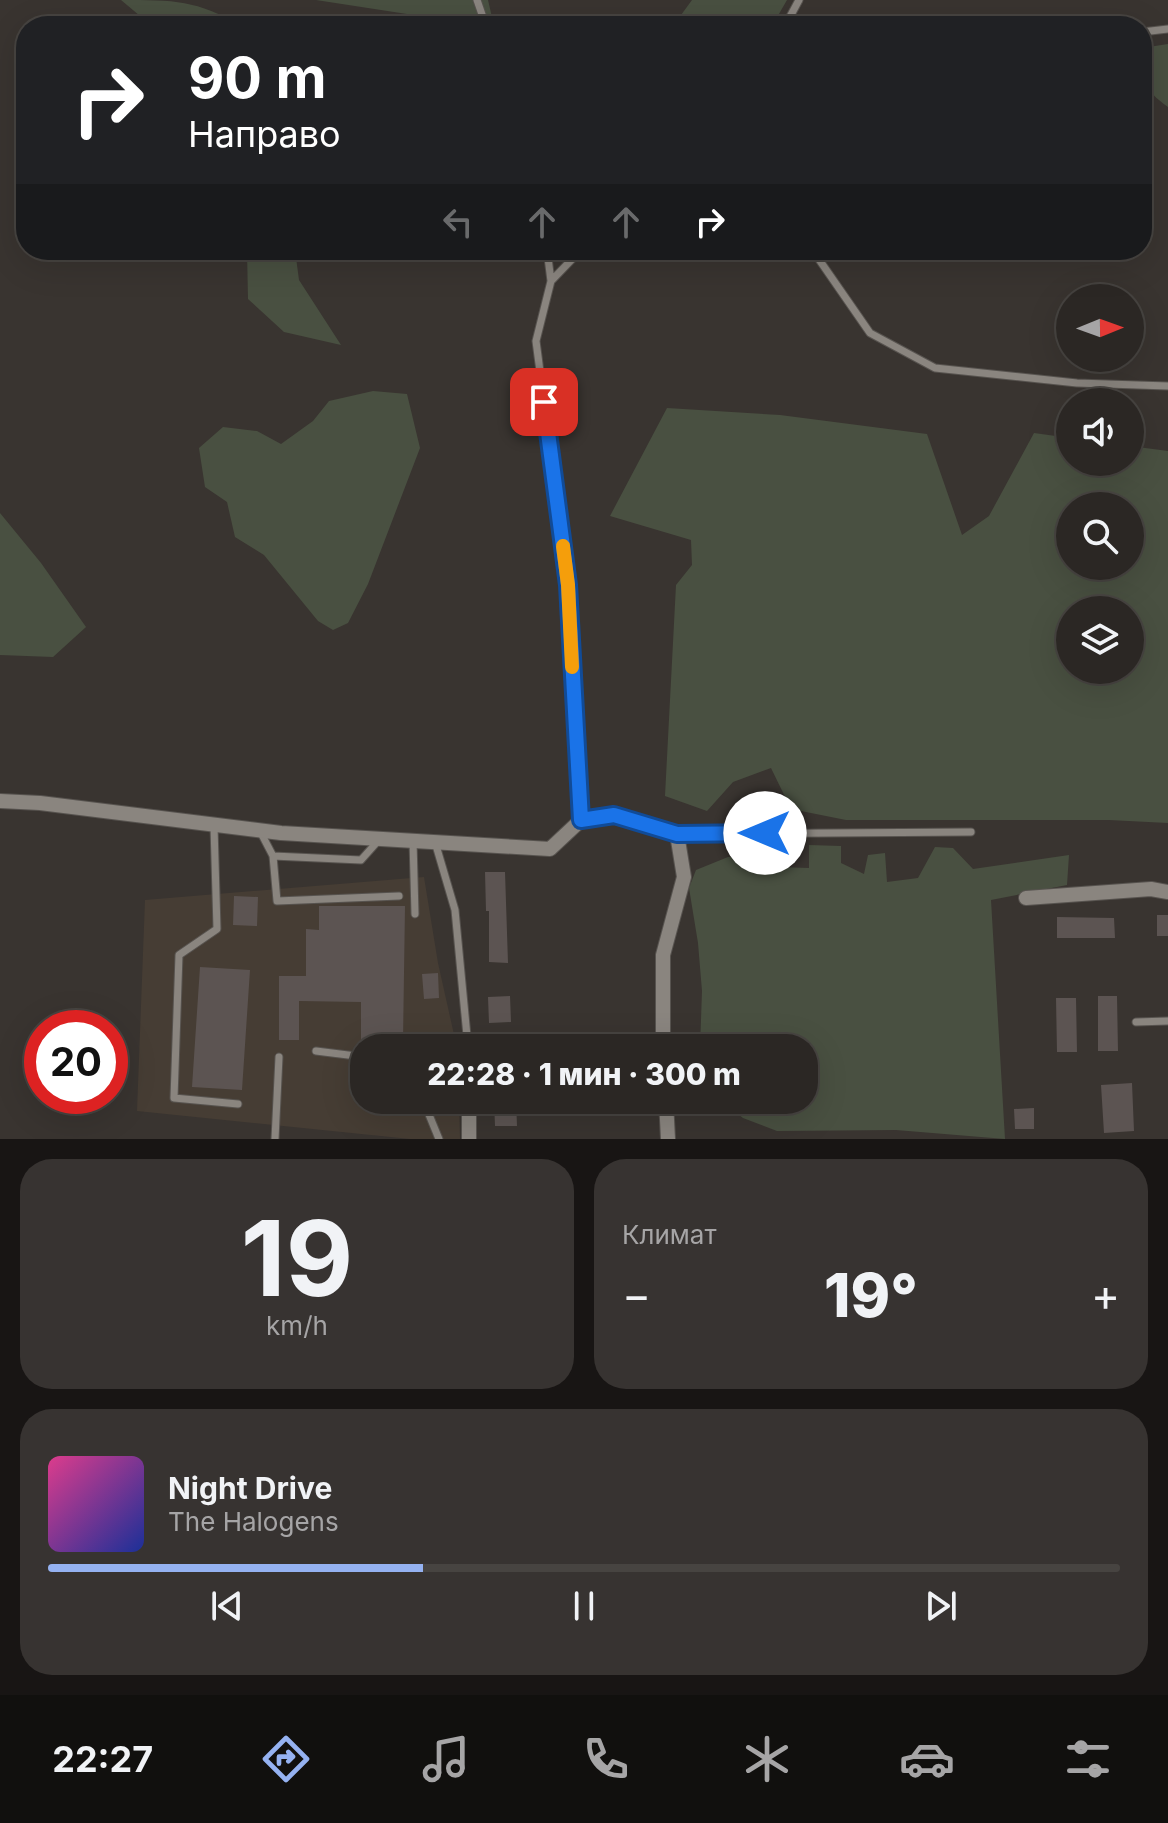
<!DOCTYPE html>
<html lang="ru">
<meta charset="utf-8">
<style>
body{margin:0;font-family:Inter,sans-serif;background:#373331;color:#f1f3f6;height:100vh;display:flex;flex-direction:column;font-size:30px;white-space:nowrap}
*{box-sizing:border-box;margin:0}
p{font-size:26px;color:#a6a5a6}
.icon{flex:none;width:44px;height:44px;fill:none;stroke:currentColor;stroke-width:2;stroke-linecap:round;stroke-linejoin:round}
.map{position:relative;height:1139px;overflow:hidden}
.side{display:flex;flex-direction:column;gap:20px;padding:20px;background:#181514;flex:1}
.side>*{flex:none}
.guide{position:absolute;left:16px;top:16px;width:1136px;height:244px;border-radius:32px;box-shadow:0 8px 32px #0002,0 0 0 2px #474441;background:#202124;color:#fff;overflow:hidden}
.needle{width:52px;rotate:89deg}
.tools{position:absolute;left:1056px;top:284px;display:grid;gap:16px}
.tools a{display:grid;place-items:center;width:88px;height:88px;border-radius:50%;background:#2b2724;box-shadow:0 8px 32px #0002,0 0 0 2px #474441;font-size:40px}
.speed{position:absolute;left:24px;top:1010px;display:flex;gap:16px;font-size:40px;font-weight:700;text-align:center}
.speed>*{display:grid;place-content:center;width:104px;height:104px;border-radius:50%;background:#2b2724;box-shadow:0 8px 32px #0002,0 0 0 2px #474441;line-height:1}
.speed .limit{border:12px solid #d22;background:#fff;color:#111}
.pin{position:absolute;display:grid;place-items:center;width:68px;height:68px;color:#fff;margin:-34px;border-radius:16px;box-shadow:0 4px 12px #0006}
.me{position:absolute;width:88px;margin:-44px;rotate:270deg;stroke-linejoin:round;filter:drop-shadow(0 0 6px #0008)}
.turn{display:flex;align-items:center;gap:28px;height:168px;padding:0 40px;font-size:36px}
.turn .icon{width:104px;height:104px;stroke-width:2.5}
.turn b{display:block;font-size:56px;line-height:68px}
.lanes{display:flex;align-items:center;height:76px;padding:0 40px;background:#0003;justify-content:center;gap:40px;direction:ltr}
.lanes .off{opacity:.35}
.big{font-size:60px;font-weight:800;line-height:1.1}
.side .card{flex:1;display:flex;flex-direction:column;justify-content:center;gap:12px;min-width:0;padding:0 28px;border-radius:32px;background:#373331}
.side .dial{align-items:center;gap:0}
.dial b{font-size:104px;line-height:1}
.song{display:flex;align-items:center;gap:24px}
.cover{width:96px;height:96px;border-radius:12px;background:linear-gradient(135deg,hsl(330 70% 55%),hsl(230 70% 35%))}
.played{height:8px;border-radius:4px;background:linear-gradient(90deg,#95b2f1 35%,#474441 35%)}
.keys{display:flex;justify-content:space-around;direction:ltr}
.heat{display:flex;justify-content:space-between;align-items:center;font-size:44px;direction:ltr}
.side .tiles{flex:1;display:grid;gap:20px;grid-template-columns:1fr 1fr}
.card:last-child{grid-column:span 2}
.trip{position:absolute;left:350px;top:1034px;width:468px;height:80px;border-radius:32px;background:#2b2724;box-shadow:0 8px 32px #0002,0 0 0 2px #474441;font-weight:800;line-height:80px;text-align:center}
.dock{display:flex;height:128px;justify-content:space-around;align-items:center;background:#11100e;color:#a6a5a6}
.dock .icon{width:56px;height:56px}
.dock .on{color:#95b2f1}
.dock b{font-size:36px;color:#f1f3f6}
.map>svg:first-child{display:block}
</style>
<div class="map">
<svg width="1168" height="1139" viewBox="0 0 1168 1139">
<rect width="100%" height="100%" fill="#393430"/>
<path fill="#463d34" d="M 424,877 L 438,963 L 457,1048 L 364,1048 L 364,1100 L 459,1100 L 460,1139 L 410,1139 L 137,1111 L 145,900 Z"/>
<path fill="#495041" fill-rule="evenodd" d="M 121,0 C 175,0 196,0 242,26 L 152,26 Z
M 316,0 L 488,0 L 494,26 L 418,26 L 420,16 Z
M 692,0 L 787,0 L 772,26 L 673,26 Z
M 1168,44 L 1168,107 C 1141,88 1142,79 1142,48 Z
M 247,250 L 295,250 L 299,280 L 341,345 L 284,332 L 248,299 Z
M 373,391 L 407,394 L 420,448 L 368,584 L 348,623 L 333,630 L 318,621 L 264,555 L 235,537 L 227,502 L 205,487 L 199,448 L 223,427 L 257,431 L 281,444 L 313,421 L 329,401 Z
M 667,408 L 780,415 L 927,434 L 962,535 L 989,516 L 1034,433 L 1070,438 L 1070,462 L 1130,462 L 1130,446 L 1168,451 L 1168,823 L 1109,820 L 846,820 L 791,809 L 771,768 L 733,782 L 707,811 L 665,796 L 676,585 L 692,565 L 691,540 L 610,516 ZM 1070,506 L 1130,506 L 1130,566 L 1070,566 ZM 1070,610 L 1130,610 L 1130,670 L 1070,670 Z
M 0,513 L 41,563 L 86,627 L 53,657 L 0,655 Z
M 809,845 L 841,846 L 841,863 L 864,874 L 868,855 L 885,853 L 887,882 L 918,878 L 935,847 L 953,848 L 973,869 L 1069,855 L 1067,885 L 991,900 L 1005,1139 L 896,1130 L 777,1131 L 743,1118 L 720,1100 L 804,1100 L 804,1048 L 700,1048 L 702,991 L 698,943 L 689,888 L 696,870 L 728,857 L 760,857 L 778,867 L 809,868 Z"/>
<path fill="#5c5452" d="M 485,872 L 505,872 L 508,963 L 489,962 L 489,911 L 486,911 Z
M 234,896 L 258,897 L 257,926 L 233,925 Z
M 319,906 L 405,906 L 403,1041 L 361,1041 L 361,1002 L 299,1001 L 299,1040 L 279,1040 L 279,976 L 306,976 L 306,929 L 319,930 Z
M 1157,915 L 1168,915 L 1168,936 L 1157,936 Z
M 1057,917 L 1114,918 L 1115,938 L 1057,938 Z
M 200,967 L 250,970 L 242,1090 L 192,1087 Z
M 438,973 L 439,998 L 424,999 L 422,974 Z
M 510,996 L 511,1022 L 489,1023 L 488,997 Z
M 1098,996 L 1117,996 L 1118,1051 L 1098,1051 Z
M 1056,998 L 1076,998 L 1077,1052 L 1057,1052 Z
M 1132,1083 L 1134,1131 L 1104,1133 L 1101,1085 Z
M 494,1100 L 516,1100 L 517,1126 L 495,1126 Z
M 1034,1108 L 1034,1129 L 1015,1129 L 1014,1109 Z"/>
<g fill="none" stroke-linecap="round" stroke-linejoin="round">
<g stroke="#57534f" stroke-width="9">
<path id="lane" d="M 477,0 L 486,26
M 785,26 L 799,0
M 1142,32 L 1168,29
M 547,250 L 551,281
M 581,250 L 551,281 L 536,341 L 568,585 L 581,820
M 815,250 L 818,258 L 870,333 L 935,368 L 1077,383 L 1168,386
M 214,826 L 217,929 L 179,955 L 174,1098 L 238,1104
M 261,833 L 273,856 L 361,860 L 378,841
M 677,834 L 971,832
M 413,841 L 415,914
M 435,842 L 455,910 L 467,1036
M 273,856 L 277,901 L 399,896
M 1136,1022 L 1168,1021
M 316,1051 L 364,1057
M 423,1100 L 439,1139
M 275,1139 L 279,1057"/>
</g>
<g stroke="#57534f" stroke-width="16">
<path id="street" d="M 0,801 L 40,803 L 281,833 L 550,849 L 581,820 L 614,815 L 677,834 L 684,877 L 663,955 L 663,1048
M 1026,898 L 1151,889 L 1168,892
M 469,1100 L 469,1139
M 666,1100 L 668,1139"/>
</g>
<use href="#lane" stroke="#8a857f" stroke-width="7"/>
<use href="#street" stroke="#8a857f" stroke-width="14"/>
</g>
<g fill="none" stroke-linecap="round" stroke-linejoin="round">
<g stroke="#114b97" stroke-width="20">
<path id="route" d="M 544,402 L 568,585 L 581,820 L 614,815 L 677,834 L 765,833"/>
</g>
<use href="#route" stroke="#1a73e8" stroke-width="14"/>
<path stroke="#f59e0b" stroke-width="14" d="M 563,546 L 568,585 L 572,667"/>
</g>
</svg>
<div class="tools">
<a><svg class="needle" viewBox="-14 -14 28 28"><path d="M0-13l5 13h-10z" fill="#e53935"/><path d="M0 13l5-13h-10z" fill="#a6a5a6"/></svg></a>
<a><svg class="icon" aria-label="sound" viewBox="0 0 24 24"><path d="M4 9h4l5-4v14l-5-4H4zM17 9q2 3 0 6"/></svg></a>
<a><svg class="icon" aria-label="search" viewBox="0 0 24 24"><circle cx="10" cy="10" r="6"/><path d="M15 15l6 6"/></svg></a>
<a><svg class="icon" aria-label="layers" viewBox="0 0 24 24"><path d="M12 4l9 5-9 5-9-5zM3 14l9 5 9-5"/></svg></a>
</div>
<div class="speed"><div class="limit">20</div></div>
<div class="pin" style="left:544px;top:402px;background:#d93025"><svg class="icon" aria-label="arrive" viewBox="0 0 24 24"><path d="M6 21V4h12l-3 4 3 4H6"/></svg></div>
<svg class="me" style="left:765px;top:833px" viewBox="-20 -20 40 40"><circle r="19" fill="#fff"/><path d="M0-13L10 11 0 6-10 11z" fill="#1a73e8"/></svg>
<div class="trip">22:28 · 1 мин · 300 m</div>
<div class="guide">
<div class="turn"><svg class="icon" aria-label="right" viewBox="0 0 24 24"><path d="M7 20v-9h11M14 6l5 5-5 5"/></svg><div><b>90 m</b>Направо</div></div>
<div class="lanes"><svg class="icon off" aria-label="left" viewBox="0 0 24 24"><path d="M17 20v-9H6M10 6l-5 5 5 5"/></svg><svg class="icon off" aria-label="ahead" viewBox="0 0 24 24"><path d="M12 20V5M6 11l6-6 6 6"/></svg><svg class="icon off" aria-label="ahead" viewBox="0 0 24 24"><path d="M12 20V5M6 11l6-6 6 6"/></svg><svg class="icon" aria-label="right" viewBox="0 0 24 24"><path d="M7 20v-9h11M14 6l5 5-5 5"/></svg></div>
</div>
</div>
<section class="side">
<div class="tiles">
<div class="card dial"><b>19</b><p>km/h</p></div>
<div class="card"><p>Климат</p>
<div class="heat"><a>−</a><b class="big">19°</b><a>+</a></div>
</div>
<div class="card">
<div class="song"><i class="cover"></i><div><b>Night Drive</b><p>The Halogens</p></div></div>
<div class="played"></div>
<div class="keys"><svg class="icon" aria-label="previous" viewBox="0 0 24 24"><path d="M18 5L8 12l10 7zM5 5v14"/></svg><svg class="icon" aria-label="pause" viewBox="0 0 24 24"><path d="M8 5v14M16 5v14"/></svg><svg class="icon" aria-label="next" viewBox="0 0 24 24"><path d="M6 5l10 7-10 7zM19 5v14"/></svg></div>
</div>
</div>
</section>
<nav class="dock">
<b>22:27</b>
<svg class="icon on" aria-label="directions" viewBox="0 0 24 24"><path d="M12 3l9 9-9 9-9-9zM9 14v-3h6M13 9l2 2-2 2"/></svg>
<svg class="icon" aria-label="music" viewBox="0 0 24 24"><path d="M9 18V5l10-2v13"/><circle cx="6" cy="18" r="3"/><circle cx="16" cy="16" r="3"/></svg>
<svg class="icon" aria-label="phone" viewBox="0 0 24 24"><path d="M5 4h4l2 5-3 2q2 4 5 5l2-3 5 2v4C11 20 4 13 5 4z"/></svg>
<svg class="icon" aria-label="climate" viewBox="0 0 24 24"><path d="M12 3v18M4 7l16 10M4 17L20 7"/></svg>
<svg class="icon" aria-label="car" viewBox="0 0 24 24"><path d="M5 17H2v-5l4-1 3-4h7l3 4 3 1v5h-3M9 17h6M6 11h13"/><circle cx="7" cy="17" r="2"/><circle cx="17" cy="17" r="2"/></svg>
<svg class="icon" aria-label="filters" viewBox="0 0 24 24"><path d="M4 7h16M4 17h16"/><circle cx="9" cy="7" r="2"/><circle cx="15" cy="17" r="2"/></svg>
</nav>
